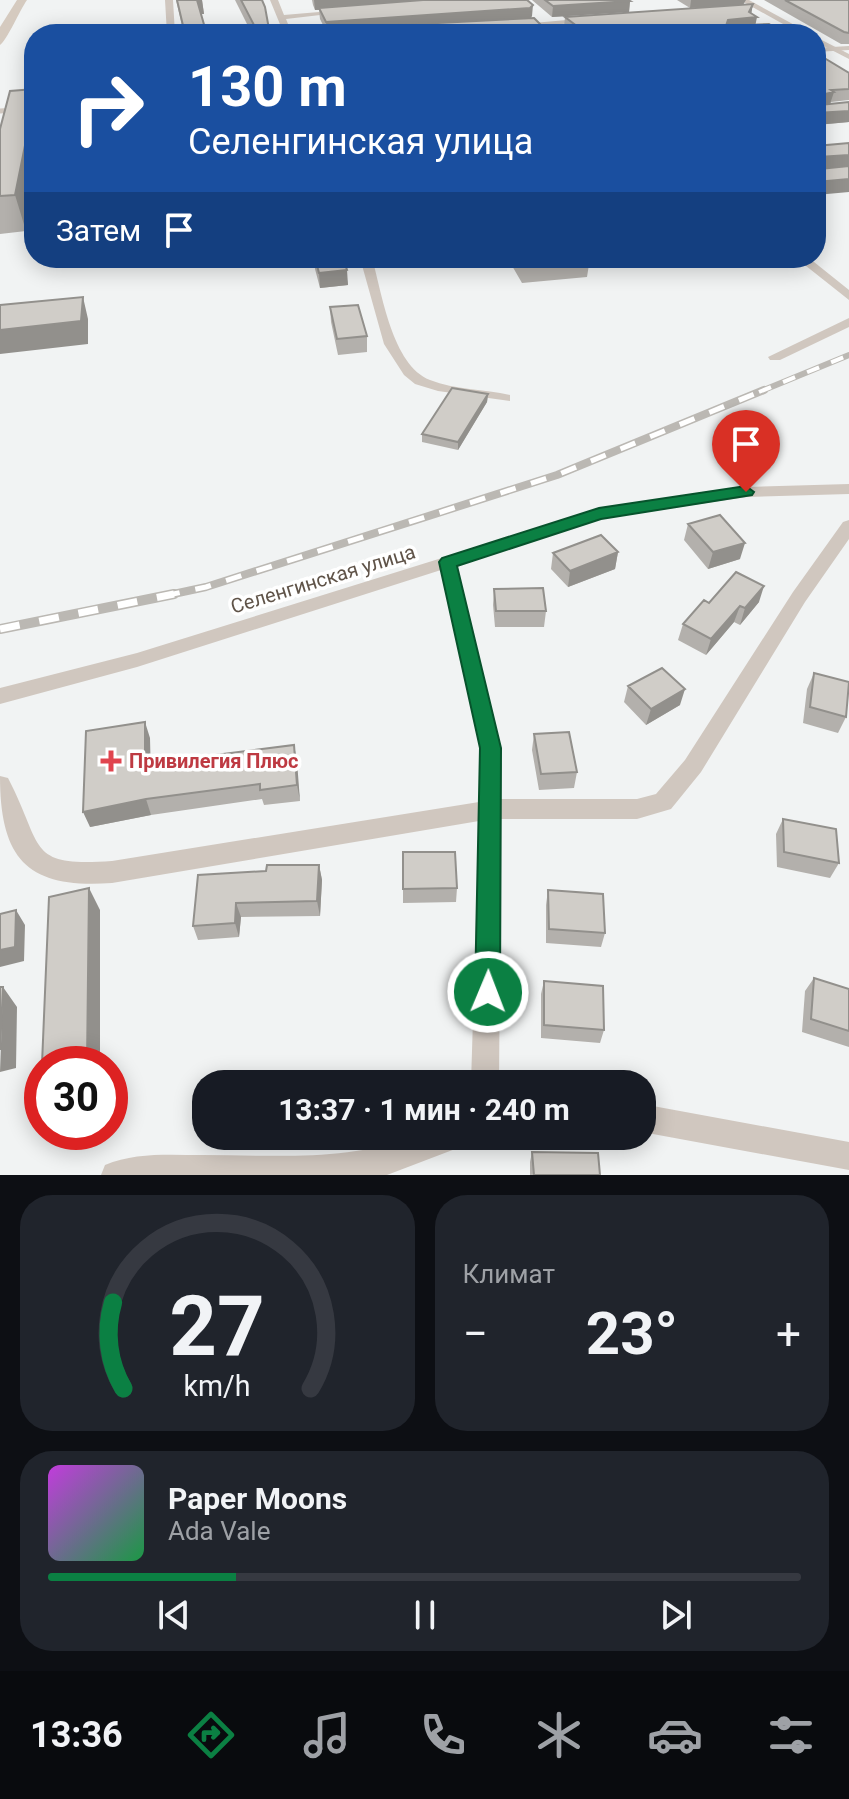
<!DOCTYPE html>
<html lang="ru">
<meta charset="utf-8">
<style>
body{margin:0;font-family:Roboto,sans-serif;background:#20242c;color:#f1f3f6;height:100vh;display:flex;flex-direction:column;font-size:30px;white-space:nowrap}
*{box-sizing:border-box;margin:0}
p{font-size:26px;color:#9ea1a6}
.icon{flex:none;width:44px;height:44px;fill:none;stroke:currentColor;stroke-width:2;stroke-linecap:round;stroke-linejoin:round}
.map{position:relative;height:1175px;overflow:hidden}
.drawer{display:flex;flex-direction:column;gap:20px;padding:20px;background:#0d0f14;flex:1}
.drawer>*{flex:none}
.top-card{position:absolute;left:24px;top:24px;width:802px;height:244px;border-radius:32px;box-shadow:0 4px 20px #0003;background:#1a4fa0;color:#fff;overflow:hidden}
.speed{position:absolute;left:24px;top:1046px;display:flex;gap:16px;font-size:40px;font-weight:700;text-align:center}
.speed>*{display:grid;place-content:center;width:104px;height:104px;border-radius:50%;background:#171b24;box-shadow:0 4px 20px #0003;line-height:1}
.speed .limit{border:12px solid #d22;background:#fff;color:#111}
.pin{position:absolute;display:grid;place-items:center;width:68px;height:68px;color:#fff;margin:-82px -34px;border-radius:50% 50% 50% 0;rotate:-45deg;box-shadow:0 0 8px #0007}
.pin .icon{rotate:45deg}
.me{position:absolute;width:88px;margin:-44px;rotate:1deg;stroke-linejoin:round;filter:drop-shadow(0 0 6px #0008)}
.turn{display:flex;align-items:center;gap:28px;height:168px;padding:0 32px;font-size:36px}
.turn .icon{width:104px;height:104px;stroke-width:2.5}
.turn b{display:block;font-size:56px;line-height:68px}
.then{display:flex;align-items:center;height:76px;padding:0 32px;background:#0003;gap:16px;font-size:30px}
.big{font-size:60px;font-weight:700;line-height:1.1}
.drawer .tile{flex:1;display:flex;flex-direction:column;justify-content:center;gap:12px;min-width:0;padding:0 28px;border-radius:32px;background:#20242c}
.drawer .dial{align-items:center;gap:0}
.dial svg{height:208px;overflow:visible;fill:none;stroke:#363941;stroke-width:7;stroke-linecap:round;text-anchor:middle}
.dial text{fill:#f1f3f6;stroke:none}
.song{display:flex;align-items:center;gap:24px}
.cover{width:96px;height:96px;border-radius:12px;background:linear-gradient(135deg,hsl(290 70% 55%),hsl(140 70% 35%))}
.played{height:8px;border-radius:4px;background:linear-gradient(90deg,#0b8043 25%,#363941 25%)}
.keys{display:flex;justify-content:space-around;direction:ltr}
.heat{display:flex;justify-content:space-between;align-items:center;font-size:44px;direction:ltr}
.drawer .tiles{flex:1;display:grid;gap:20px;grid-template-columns:1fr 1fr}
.tile:last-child{grid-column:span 2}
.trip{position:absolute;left:192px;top:1070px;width:464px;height:80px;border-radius:32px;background:#171b24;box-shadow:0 4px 20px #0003;font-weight:700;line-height:80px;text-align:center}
.tab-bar{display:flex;height:128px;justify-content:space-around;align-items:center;background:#090b0e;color:#9ea1a6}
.tab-bar .icon{width:56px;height:56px}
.tab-bar .selected{color:#0b8043}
.tab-bar b{font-size:36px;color:#f1f3f6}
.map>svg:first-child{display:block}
</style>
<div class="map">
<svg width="849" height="1175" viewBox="0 0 849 1175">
<rect width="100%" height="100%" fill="#f1f3f3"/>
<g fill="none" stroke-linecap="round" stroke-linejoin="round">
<path stroke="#d0c7bf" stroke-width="4" d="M 816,50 L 849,48"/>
<path stroke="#d0c7bf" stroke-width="5" d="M 0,111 L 34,109"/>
<path fill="#d0c7bf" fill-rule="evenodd" d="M 165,0 L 173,0 L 175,34 L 167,34 Z
M 270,0 L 278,0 L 284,15 L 342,10 L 346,12 L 286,19 L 292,34 L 284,34 Z
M 740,0 L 749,0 L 811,34 L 801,34 Z
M 589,18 L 592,22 L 515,27 L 511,25 Z
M 816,37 L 849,54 L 849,59 L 816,42 Z
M 360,258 L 372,258 C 382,293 392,365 430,380 C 455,390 484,389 510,395 L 510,401 L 438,391 L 415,384 L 404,375 L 384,344 Z
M 796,258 L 809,258 L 849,290 L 849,300 Z
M 849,318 L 849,327 L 780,360 L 770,360 L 768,357 Z
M 849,484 L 849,494 L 746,497 L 601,519 L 457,565 L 501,748 L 501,799 L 637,799 L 656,794 L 685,760 L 793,592 L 843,522 L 849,520 L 849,539 L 805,602 L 701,772 L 671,809 L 637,819 L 501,819 L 499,1084 L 471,1084 L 479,821 L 112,883 C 28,889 0,860 0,776 L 8,778 L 12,786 C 43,849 29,867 112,861 L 479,802 L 481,748 L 441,570 L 137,667 L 0,704 L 0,688 L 137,653 L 599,509 L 746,487 Z
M 642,1104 L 849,1142 L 849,1170 L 642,1132 Z
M 415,1136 L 467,1136 L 463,1146 L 387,1175 L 101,1175 L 105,1165 C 135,1152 170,1155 202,1155 C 274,1155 347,1162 415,1136 Z"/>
<path fill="#d5cabf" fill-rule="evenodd" d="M 17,0 L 27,0 C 20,10 6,42 0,45 L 0,27 Z"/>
<g stroke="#bbb8b3" stroke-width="6">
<path id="rail-far2" d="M 759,392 L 849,355"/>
</g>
<g stroke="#bbb8b3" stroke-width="8">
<path id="rail-far1" d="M 164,596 L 206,587 L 557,475 L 764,390"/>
</g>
<g stroke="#bbb8b3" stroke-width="10">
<path id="rail" d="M 0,629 L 174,594"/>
</g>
<use href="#rail-far2" stroke="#fff" stroke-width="4" stroke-dasharray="13" stroke-linecap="butt"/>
<use href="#rail-far1" stroke="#fff" stroke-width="5" stroke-dasharray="16" stroke-linecap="butt"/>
<use href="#rail" stroke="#fff" stroke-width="7" stroke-dasharray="20" stroke-linecap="butt"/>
</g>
<path fill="#b3b0ac" d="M 176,0 L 202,0 L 204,14 L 201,14 L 206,34 L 184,34 Z
M 235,0 L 262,0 L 269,29 L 274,34 L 250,34 L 250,30 Z
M 312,0 L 527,0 L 532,16 L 530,18 L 550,34 L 380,34 L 380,30 L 327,33 L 320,19 L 319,10 L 315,10 L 313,5 Z
M 532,0 L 628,0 L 630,1 L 629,12 L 552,17 Z
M 677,0 L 746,0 L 690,8 Z
M 764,0 L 849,0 L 849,44 L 841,44 Z
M 753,4 L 751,13 L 755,25 L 785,34 L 572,34 L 564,27 L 565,17 Z
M 816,53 L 849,73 L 849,100 L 831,102 L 830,104 L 849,103 L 849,122 L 816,125 Z
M 34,89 L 34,186 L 26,231 L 0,234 L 0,129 Z
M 314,258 L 343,258 L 348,285 L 320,288 L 315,269 Z
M 512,258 L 590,258 L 587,277 L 522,283 L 511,264 Z
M 330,307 L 367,336 L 367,352 L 338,355 L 331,322 Z
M 488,394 L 487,402 L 458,450 L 422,442 L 422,434 Z
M 688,524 L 740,559 L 708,569 L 684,540 Z
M 618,552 L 615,569 L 568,587 L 551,569 L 553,553 Z
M 494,589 L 546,611 L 544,627 L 495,627 L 493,605 Z
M 759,602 L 740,625 L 734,622 L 706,655 L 678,640 L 683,624 L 709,603 Z
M 814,673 L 846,717 L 838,733 L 803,723 L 807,689 Z
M 628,686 L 680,705 L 646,725 L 624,702 Z
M 534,734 L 577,772 L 574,788 L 539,790 L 532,750 Z
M 150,738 L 150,763 L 294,745 L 300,801 L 264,805 L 262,799 L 151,815 L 90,827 Z
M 783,819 L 839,863 L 830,878 L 777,867 L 776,834 Z
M 403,852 L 457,888 L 456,902 L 403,903 Z
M 319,865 L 322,880 L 320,916 L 241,917 L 239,937 L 198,940 L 193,926 L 266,871 Z
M 548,890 L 605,933 L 601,947 L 546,943 L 546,905 Z
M 814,978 L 849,989 L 849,1047 L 802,1032 L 805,991 Z
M 544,981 L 604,1030 L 600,1043 L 541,1038 L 541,994 Z
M 532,1152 L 600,1175 L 530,1175 L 530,1162 Z"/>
<path fill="#92908c" d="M 197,0 L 202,0 L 204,14 L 199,14 Z
M 314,0 L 467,0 L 315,10 Z
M 691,0 L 746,0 L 743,5 L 690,8 Z
M 630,1 L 629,12 L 552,17 L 553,6 Z
M 753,4 L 751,15 L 757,17 L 755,27 L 724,34 L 728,20 L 749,12 Z
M 533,5 L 532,16 L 530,19 L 380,26 L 380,30 L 327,33 L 326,22 Z
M 595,29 L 594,34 L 582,34 L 582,30 Z
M 834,92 L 830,104 L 816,107 L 816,96 Z
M 34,101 L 34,186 L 26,231 L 15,195 Z
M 849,111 L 849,122 L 816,125 L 816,113 Z
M 849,155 L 849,167 L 816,170 L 817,160 L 819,157 Z
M 849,179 L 849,192 L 816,195 L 816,182 Z
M 347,270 L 348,285 L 320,288 L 319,273 Z
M 83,297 L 88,319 L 88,344 L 0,354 L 0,330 Z
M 488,394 L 487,402 L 458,450 L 458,442 Z
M 745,543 L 740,559 L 708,569 L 713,552 Z
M 618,552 L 615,569 L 568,587 L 570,571 Z
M 764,586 L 759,602 L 740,625 L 745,608 Z
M 740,606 L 734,622 L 706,655 L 711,639 Z
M 685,689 L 680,705 L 646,725 L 651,709 Z
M 145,722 L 150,738 L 151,779 L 145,764 Z
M 294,745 L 297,761 L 300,801 L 297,785 Z
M 146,799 L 151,815 L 90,827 L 83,812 Z
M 319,865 L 322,880 L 320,916 L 317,901 Z
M 89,888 L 100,910 L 100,1064 L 87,1064 Z
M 236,903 L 241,917 L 239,937 L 235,923 Z
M 16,910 L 25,925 L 24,961 L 0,967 L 0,950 Z
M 3,987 L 17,1007 L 16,1068 L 0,1072 Z"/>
<path fill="#d0cdc8" stroke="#92908c" stroke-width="2" d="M 177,0 L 197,0 L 205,28 L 203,28 L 204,34 L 185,34 Z
M 241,0 L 262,0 L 265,7 L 269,29 L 271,29 L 274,34 L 251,34 L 250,30 L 255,30 L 254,25 Z
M 423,0 L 527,0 L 533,5 L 530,8 L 326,22 L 319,8 Z
M 545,0 L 628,0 L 630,1 L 553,6 Z
M 785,0 L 849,0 L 849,33 L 844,32 Z
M 753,4 L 749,12 L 757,17 L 728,20 L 726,26 L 769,24 L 785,34 L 601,34 L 595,29 L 582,30 L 565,17 Z
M 534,18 L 550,34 L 387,34 L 380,26 Z
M 153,29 L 154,34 L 130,34 L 130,30 Z
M 816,53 L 849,73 L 849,89 L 831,90 L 834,92 L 816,96 L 820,105 L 849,102 L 849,111 L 816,113 Z
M 34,89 L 34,101 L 15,195 L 0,196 L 0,129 L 10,91 Z
M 849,143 L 849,155 L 819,157 L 817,160 L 820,169 L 849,166 L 849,179 L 816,182 L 816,146 Z
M 315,258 L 343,258 L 347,270 L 319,273 Z
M 83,297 L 81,321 L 0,330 L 0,305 Z
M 358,305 L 367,336 L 337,339 L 330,307 Z
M 452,388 L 488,394 L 458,442 L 422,434 Z
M 720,515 L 745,543 L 713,552 L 688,524 Z
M 601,535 L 618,552 L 570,571 L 553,553 Z
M 736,572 L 764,586 L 745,608 L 740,606 L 711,639 L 683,624 L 704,600 L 709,603 Z
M 543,588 L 546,611 L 496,611 L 494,589 Z
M 662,668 L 685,689 L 651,709 L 628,686 Z
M 814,673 L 849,682 L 846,717 L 810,707 Z
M 145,722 L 145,764 L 294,745 L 297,785 L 260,790 L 260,784 L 146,799 L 83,812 L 86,731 Z
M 569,732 L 577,772 L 541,774 L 534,734 Z
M 783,819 L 836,829 L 839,863 L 784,852 Z
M 403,852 L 455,852 L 457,888 L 403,889 Z
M 267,865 L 319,865 L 317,901 L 236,903 L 235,923 L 193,926 L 198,875 L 266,871 Z
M 89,888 L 87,1064 L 42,1064 L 49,897 Z
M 548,890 L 603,894 L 605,933 L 549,929 Z
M 16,910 L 15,947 L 0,950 L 0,914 Z
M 814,978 L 849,989 L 849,1031 L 811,1019 Z
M 544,981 L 603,986 L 604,1030 L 544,1025 Z
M 0,987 L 3,987 L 0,1050 Z
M 42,1071 L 42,1108 L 41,1108 Z
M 532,1152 L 598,1153 L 600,1175 L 534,1175 Z"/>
<path fill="#0b8043" stroke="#07532c" stroke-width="2" d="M 746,486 L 754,492 L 752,495 L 601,519 L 457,566 L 501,748 L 500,992 L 497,1001 L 488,1005 L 478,1001 L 475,992 L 480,748 L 439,562 L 442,558 L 599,508 Z"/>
<path fill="#e0444e" stroke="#fff" stroke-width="3" d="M107 749h8v8h8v8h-8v8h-8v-8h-8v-8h8z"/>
<g text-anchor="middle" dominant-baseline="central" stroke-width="7" stroke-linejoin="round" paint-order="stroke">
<g font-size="20" fill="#5f5348" stroke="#fff">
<text transform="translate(323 579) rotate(-17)">Селенгинская улица</text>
</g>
<g font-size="20" font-weight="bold" fill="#be3a42" stroke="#fff" text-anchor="start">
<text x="129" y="761">Привилегия Плюс</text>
</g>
</g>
</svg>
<div class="speed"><div class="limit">30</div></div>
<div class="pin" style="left:746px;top:492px;background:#d93025"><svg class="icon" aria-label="arrive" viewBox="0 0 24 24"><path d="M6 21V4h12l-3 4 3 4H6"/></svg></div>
<svg class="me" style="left:488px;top:992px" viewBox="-20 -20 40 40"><circle r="17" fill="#0b8043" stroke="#fff" stroke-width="3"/><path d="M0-11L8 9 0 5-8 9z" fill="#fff"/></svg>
<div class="trip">13:37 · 1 мин · 240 m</div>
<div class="top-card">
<div class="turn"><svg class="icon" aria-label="right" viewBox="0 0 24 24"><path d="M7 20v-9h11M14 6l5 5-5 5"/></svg><div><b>130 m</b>Селенгинская улица</div></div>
<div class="then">Затем<svg class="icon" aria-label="arrive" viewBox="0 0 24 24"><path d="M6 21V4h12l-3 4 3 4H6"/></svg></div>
</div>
</div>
<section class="drawer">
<div class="tiles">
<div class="tile dial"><svg viewBox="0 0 100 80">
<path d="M14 69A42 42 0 1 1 86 69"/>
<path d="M14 69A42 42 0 0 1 10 36" stroke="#0b8043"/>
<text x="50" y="56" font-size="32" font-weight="700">27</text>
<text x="50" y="72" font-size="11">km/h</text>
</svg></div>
<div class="tile"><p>Климат</p>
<div class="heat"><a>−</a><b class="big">23°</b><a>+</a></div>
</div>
<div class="tile">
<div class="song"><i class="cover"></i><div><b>Paper Moons</b><p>Ada Vale</p></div></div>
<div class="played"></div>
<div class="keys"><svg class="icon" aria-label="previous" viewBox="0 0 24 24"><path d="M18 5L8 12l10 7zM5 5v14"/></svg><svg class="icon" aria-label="pause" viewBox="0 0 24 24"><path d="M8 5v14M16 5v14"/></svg><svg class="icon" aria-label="next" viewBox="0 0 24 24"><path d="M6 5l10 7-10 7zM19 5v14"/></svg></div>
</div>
</div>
</section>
<nav class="tab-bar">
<b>13:36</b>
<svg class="icon selected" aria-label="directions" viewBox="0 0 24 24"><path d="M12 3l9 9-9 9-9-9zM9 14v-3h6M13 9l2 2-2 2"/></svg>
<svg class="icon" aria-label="music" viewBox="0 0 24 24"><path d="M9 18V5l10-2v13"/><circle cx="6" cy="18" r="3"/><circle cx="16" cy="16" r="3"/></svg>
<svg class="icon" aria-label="phone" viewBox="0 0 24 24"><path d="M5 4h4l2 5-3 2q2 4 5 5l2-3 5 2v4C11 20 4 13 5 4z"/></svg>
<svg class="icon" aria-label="climate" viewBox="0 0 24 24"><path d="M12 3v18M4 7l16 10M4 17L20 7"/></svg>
<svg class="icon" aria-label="car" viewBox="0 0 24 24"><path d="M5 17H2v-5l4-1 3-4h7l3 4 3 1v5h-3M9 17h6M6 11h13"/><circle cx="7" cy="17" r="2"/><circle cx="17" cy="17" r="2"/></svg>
<svg class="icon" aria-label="filters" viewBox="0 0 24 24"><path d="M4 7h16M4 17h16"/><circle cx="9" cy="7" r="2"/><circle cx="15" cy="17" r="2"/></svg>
</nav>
